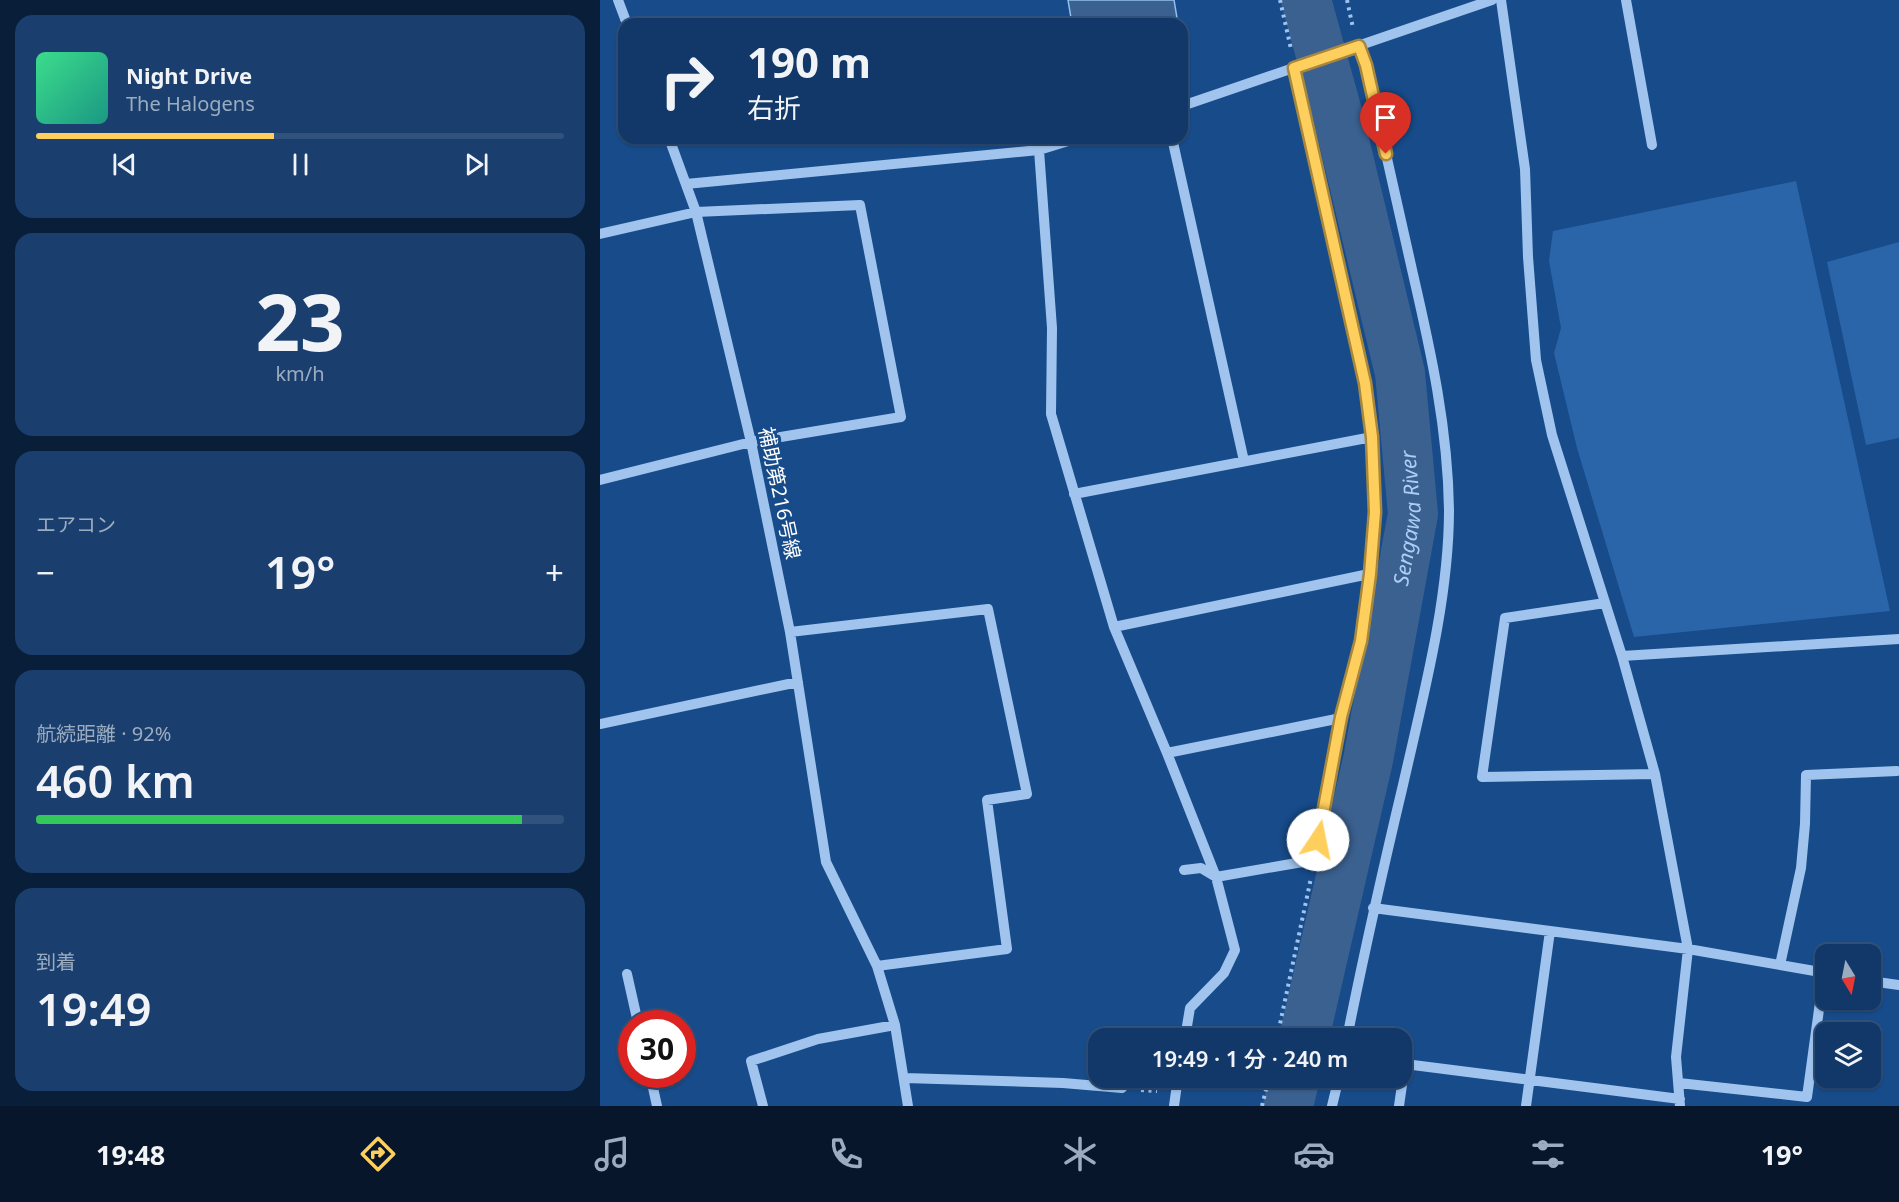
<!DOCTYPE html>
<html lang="ja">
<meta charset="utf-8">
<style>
body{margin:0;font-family:"Noto Sans","Noto Sans JP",sans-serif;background:#1a3f6e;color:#f1f3f6;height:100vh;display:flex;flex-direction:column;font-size:22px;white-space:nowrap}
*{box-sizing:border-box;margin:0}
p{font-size:20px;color:#9cacc0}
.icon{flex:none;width:33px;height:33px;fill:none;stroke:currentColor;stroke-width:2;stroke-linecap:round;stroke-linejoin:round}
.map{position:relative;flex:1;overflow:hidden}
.sheet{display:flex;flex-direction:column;gap:15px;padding:15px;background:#091f39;width:600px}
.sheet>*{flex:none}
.banner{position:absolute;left:18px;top:18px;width:570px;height:126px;border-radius:18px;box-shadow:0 2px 4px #0004,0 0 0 2px #30527c;background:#113868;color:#f1f3f6;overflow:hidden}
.needle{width:39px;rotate:170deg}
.buttons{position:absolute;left:1215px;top:944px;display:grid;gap:12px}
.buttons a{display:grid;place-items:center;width:66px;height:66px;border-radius:12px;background:#113868;box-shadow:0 2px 4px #0004,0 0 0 2px #30527c;font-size:30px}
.speed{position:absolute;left:18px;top:1010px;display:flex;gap:12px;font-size:30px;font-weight:700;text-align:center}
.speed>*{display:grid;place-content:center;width:78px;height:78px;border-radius:50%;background:#113868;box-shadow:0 2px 4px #0004,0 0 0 2px #30527c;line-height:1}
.speed .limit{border:9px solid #d22;background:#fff;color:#111}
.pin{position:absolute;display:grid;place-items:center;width:51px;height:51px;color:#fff;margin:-62px -26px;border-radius:50% 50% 50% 0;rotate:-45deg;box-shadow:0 0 6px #0007}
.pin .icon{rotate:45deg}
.me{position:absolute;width:66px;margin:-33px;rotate:11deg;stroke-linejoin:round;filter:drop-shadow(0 0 4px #0008)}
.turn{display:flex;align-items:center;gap:21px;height:126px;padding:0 30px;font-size:27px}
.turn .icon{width:78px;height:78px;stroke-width:2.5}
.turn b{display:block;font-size:42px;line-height:51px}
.big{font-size:45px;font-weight:600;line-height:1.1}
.sheet .widget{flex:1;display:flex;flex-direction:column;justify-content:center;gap:9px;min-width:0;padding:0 21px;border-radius:18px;background:#1a3f6e}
.sheet .dial{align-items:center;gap:0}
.dial b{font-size:78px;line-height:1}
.song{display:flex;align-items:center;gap:18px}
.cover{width:72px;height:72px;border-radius:9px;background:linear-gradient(135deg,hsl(150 70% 55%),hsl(170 70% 35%))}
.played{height:6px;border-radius:3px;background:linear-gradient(90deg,#ffcf5e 45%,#30527c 45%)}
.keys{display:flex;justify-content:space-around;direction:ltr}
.heat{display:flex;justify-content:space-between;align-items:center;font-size:33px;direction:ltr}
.charge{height:9px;border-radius:4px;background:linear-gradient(90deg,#34c759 92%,#30527c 0)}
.trip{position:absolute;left:488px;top:1028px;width:324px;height:60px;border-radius:18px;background:#113868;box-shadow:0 2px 4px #0004,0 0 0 2px #30527c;font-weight:600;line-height:60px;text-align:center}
.dock{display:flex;height:96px;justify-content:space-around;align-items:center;background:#07162a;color:#9cacc0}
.dock .icon{width:42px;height:42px}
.dock .selected{color:#ffcf5e}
.dock b{font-size:27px;color:#f1f3f6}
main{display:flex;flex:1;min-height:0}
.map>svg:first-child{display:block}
</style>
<main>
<section class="sheet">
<div class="widget">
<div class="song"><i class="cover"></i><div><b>Night Drive</b><p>The Halogens</p></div></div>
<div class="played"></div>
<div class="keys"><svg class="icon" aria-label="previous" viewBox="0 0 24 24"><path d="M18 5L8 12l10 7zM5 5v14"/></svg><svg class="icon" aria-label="pause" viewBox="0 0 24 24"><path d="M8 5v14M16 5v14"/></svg><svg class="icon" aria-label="next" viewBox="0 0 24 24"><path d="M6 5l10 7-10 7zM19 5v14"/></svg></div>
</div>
<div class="widget dial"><b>23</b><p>km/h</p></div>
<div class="widget"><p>エアコン</p>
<div class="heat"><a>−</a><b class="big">19°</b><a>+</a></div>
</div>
<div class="widget"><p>航続距離 · 92%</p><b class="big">460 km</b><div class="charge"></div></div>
<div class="widget"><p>到着</p><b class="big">19:49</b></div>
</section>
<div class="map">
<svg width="1299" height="1106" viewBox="0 0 1299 1106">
<rect width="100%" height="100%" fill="#174b8a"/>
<path fill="#2a65a9" d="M 1196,181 L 1290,611 L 1034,637 L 977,448 L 954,353 L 961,328 L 949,261 L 953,231 Z
M 1299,242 L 1299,438 L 1266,445 L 1227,262 Z"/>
<path fill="#3b6190" stroke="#93bff1" stroke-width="1.5" d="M 468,0 L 574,0 L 578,24 L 472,24 Z"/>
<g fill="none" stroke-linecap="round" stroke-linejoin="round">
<g stroke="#3b6190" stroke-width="50">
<path id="s1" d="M 704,1038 L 768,760 L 813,514 L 800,373 L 738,116 L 706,0"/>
<path d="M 688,1106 L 695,1077"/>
</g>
<path stroke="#a0c4ee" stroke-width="4" stroke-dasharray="3 4.5" stroke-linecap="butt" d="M 680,0 L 691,49
M 747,0 L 753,28
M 677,1038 L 711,878
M 541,1090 L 557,1091
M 662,1106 L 669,1077"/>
<path stroke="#a0c4ee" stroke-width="10" d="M 18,0 L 27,24
M 901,0 L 925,169 L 928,257 L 936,360 L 952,435 L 1022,656 L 1055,774 L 1088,949 L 1076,1057 L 1080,1106
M 1026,0 L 1052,145
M 582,106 L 892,0
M 69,138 L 96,212 L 151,442 L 190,632 L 226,862 L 277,966 L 295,1025 L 308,1106
M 572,138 L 644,461
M 439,150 L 452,328 L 451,414 L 514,627 L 567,753 L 616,877 L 635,950 L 624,973 L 590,1008 L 585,1038
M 86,184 L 439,150 L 478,138
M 0,234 L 96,212 L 260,205 L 301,417 L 151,442 L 0,480
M 474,494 L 772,437
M 1005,603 L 905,618 L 882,777 L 1055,774
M 514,627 L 769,574
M 190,632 L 388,609 L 427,794 L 387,800 L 407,949 L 277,966
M 1022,656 L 1299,639
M 0,724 L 198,682
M 567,753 L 741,718
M 584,870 L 601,868 L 616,877 L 714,860 L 741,718 L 761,641 L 769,574 L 775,512 L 772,437 L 765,383 L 694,68
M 773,908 L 1088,949 L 1226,973
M 1180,965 L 1201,868 L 1205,824 L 1206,775 L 1297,771
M 27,974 L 38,1023
M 1270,981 L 1299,985
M 747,1038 C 764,953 783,869 803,785 C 823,697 849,600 849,510 C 848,429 831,352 813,274 C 797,204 781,134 766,65 L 759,46
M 50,1074 L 57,1106
M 305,1078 L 463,1083 L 522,1088
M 1079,1083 L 1207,1097 L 1224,973
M 163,1106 L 151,1061 L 218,1039 L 295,1025
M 574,1106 L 578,1077
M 732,1106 L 739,1077
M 799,1106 L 805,1064 L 1080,1099
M 926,1106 L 950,931"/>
</g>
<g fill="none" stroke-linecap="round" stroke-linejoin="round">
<g stroke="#a6873d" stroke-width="15">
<path id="route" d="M 718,840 L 741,717 L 761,641 L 770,574 L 775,512 L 772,437 L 765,383 L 694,68 L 759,46 L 766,65 L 786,154"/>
</g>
<use href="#route" stroke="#ffcf5e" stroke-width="10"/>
</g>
<g text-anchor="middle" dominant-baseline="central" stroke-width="6" stroke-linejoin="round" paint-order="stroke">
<g font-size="20" fill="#fff" stroke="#174b8a">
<text transform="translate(180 493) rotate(78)">補助第216号線</text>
</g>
<g font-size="21" font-style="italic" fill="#accef6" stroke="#174b8a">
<text stroke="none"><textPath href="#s1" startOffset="531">Sengawa River</textPath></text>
</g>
</g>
</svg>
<div class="buttons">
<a><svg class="needle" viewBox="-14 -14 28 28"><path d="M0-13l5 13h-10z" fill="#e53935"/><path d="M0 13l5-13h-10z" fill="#9cacc0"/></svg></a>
<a><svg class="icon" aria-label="layers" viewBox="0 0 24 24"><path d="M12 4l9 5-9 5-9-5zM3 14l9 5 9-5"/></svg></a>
</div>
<div class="speed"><div class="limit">30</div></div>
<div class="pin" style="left:786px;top:154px;background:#d93025"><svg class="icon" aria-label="arrive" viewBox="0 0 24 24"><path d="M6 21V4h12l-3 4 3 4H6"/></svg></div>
<svg class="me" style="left:718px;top:840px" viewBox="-20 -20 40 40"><circle r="19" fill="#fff"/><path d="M0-13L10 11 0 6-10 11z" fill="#ffcf5e"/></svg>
<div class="trip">19:49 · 1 分 · 240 m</div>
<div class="banner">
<div class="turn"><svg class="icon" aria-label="right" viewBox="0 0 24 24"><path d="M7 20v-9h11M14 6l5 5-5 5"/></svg><div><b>190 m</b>右折</div></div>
</div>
</div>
</main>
<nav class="dock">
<b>19:48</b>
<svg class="icon selected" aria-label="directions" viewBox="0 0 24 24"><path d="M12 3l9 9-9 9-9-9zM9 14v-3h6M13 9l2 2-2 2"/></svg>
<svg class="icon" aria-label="music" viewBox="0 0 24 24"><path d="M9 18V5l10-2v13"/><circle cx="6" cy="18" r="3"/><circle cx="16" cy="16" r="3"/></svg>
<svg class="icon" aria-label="phone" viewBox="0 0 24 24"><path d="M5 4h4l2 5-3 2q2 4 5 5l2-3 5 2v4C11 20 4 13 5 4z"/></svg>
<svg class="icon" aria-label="climate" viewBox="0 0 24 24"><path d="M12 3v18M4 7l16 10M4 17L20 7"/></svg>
<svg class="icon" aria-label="car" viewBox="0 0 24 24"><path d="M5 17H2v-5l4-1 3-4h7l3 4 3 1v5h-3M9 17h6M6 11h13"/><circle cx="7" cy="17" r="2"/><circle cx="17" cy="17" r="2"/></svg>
<svg class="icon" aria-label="filters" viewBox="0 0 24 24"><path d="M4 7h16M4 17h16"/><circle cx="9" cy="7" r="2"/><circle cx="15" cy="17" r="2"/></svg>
<b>19°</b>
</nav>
